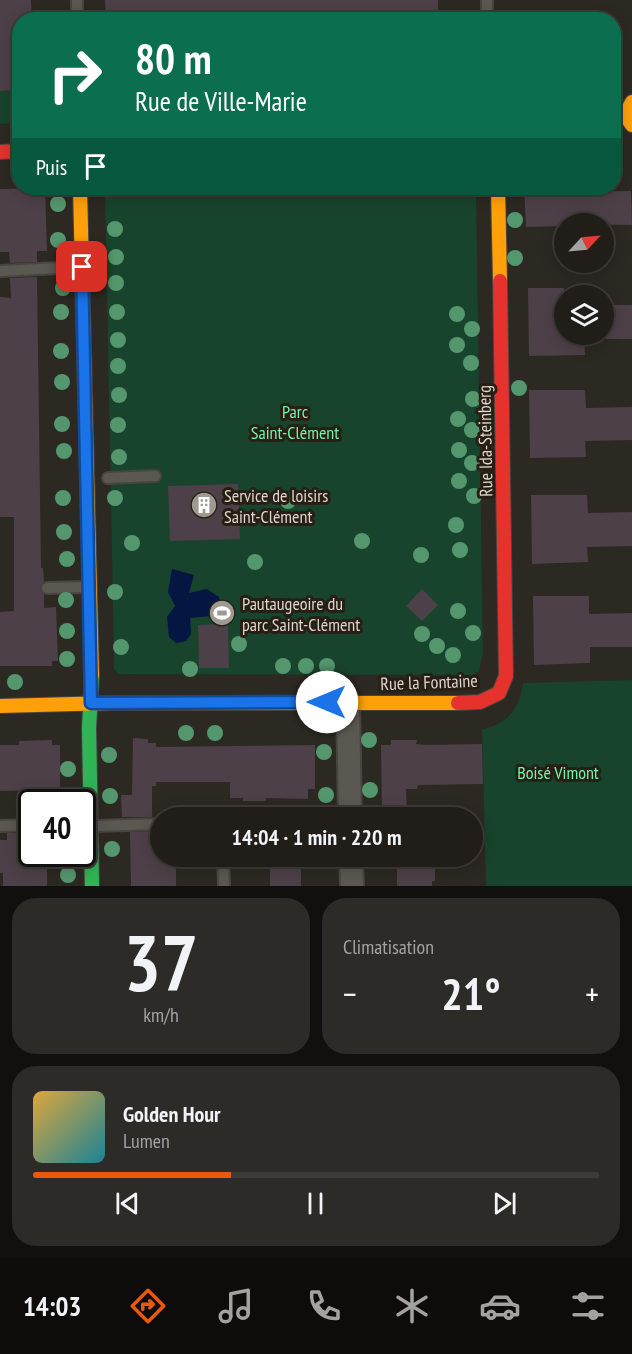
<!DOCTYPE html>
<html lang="fr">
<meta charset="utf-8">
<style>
body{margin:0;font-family:"PT Sans Narrow",sans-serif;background:#2d2b27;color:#f1f3f6;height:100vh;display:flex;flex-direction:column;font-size:22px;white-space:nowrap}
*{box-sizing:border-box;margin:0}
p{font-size:20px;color:#a2a2a2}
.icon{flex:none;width:33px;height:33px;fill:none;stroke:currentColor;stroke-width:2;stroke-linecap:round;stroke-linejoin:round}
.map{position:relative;height:886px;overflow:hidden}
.drawer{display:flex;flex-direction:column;gap:12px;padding:12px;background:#12100e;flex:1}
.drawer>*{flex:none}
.banner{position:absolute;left:12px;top:12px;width:609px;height:183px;border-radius:24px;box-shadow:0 3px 15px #0003,0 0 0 2px #3e3c39;background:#0b6e4f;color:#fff;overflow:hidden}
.needle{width:39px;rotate:64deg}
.tools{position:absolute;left:554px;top:213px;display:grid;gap:12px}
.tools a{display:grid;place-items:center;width:60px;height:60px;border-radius:50%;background:#211e1a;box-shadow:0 3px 15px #0003,0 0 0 2px #3e3c39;font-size:30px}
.speed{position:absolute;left:18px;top:789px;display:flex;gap:12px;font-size:30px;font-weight:700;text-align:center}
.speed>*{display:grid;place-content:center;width:78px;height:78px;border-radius:50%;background:#211e1a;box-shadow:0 3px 15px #0003,0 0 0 2px #3e3c39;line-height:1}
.speed .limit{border:3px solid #111;border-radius:9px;background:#fff;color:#111}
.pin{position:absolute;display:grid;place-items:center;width:51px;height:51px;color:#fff;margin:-26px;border-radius:12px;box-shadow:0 3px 9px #0006}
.me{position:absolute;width:66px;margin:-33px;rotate:270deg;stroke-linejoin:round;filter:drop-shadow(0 0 4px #0008)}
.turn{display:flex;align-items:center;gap:21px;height:126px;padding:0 24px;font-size:27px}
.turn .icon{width:78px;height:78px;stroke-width:2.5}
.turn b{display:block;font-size:42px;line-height:51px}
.then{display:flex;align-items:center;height:57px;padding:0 24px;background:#0003;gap:12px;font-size:22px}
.big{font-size:45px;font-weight:800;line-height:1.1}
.drawer .tile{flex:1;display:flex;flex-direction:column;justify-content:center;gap:9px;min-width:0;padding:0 21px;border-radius:24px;background:#2d2b27}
.drawer .dial{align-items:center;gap:0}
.dial b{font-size:78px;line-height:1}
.song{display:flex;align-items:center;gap:18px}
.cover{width:72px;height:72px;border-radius:9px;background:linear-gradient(135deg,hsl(40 70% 55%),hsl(190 70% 35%))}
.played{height:6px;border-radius:3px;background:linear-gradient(90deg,#ea580c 35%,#3e3c39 35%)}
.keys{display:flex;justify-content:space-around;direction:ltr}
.heat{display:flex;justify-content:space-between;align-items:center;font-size:33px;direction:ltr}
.drawer .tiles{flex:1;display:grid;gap:12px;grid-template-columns:1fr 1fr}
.tile:last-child{grid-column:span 2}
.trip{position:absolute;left:150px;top:807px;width:333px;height:60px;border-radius:30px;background:#211e1a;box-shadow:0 3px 15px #0003,0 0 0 2px #3e3c39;font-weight:800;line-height:60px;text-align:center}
.tab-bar{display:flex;height:96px;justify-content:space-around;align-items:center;background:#0d0c0a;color:#a2a2a2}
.tab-bar .icon{width:42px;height:42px}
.tab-bar .on{color:#ea580c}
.tab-bar b{font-size:27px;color:#f1f3f6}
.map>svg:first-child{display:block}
</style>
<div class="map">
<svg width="632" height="886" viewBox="0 0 632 886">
<rect width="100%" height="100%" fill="#2c2822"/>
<path fill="#18432c" d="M 19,90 L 19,123 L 0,124 L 0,91 Z
M 105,188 L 476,188 L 483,653 L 479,671 L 472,675 L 118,674 L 114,669 L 114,659 Z
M 632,680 L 632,886 L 486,886 L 482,729 C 507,725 520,708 523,683 Z"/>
<path fill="#041641" d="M 172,569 L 194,575 L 189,593 L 207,589 L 219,597 L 221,605 L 212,616 L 190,618 L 191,634 L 186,641 L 176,643 L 169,637 L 167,617 L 175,606 L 168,592 Z"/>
<path fill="#4e4048" d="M 0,0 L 31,0 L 32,20 L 20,20 L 20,90 L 0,91 Z
M 105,0 L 438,0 L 438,20 L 106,20 Z
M 45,188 L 47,251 L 37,251 L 37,262 L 10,263 L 9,252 L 0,252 L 0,189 Z
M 524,188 L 581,188 L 581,192 L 631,191 L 632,225 L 564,224 L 564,226 L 526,227 Z
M 37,277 L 41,568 L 43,568 L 44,581 L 40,589 L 44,595 L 44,608 L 56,607 L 58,661 L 52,661 L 52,666 L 0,666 L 0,612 L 14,611 L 14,517 L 0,517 L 0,297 L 11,298 L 10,278 Z
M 528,288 L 564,288 L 564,334 L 584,334 L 585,355 L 529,356 Z
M 603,305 L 632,305 L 632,339 L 603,339 Z
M 529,390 L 585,390 L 586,408 L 632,407 L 632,440 L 585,441 L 586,457 L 530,458 Z
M 238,484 L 240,539 L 170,541 L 168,486 Z
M 531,495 L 587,495 L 588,513 L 632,512 L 632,546 L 587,547 L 588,562 L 532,564 Z
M 422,589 L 438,605 L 422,621 L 406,606 Z
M 533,596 L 589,596 L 589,614 L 632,613 L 632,647 L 590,647 L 590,663 L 534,665 Z
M 228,624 L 229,668 L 199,668 L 198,625 Z
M 133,738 L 148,739 L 148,743 L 156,743 L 156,747 L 315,745 L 315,789 L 308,789 L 308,799 L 266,798 L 266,801 L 243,801 L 243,798 L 230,798 L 230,782 L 156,782 L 156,786 L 152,786 L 152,817 L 122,817 L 121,795 L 132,795 Z
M 52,740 L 52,745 L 60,745 L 60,790 L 0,791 L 0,745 L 19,745 L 19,741 Z
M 391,740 L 417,740 L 416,744 L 425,745 L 482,744 L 483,784 L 418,785 L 417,789 L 406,789 L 407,814 L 382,814 L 381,745 L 391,745 Z
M 160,831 L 160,856 L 176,856 L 176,886 L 131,886 L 130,832 Z
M 7,833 L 32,833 L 32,854 L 47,854 L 47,886 L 3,886 L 3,873 L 0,873 L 0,840 L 7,840 Z
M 270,856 L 301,856 L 301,886 L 270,886 Z
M 397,856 L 435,856 L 435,881 L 432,881 L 432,886 L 397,886 Z"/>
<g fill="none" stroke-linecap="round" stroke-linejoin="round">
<g stroke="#48443f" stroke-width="14">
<path id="lane" d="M 77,0 L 77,20
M 487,20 L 487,0
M 0,271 L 78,267
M 108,478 L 155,476
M 47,588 L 86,587
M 0,826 L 32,825
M 95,826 L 160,824
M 223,856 L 224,886"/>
</g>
<g stroke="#48443f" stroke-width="26">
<path id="street" d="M 348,702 L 350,818
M 351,856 L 352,886"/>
</g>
<g stroke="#48443f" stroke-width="16">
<path id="fast" d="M 92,675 L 89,728 L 92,886"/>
</g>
<g stroke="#48443f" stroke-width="16">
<path id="slow" d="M 632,102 L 625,115 L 632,125
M 80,188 L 92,675
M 498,188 L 500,281
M 0,706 L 111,703 L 458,703"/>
</g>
<g stroke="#48443f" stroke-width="16">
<path id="jam" d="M 0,152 L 20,151
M 458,703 L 480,702 L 499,693 L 506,676 L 500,281"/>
</g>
<use href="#lane" stroke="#5b5852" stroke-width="10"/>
<use href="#street" stroke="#5b5852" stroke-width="22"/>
<use href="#fast" stroke="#30b455" stroke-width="14"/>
<use href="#slow" stroke="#ff9f0a" stroke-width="14"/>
<use href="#jam" stroke="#e5322d" stroke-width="14"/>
</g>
<g fill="#54976e">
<circle cx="58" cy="204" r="8"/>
<circle cx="515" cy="220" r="8"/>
<circle cx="115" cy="229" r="8"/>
<circle cx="58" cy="240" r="8"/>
<circle cx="116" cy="257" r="8"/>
<circle cx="515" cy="258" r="8"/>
<circle cx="116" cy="283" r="8"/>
<circle cx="63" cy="288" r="8"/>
<circle cx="61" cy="312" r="8"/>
<circle cx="117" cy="312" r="8"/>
<circle cx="457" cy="314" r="8"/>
<circle cx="472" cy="329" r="8"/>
<circle cx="118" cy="340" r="8"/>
<circle cx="457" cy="345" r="8"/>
<circle cx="61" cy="351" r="8"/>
<circle cx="471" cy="363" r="8"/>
<circle cx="118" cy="366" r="8"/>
<circle cx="62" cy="382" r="8"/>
<circle cx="519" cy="388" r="8"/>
<circle cx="119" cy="395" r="8"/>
<circle cx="473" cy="399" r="8"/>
<circle cx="458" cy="419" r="8"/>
<circle cx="62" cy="424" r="8"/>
<circle cx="118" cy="425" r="8"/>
<circle cx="472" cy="430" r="8"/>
<circle cx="459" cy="450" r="8"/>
<circle cx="64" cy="451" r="8"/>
<circle cx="119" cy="457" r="8"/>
<circle cx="472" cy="463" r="8"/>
<circle cx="459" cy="481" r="8"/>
<circle cx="474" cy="496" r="8"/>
<circle cx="63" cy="498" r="8"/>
<circle cx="115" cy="498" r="8"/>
<circle cx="288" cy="501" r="8"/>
<circle cx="456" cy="525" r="8"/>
<circle cx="64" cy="532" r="8"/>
<circle cx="362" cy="541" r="8"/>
<circle cx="132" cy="543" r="8"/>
<circle cx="460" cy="550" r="8"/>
<circle cx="421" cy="555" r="8"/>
<circle cx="67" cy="559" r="8"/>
<circle cx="255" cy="562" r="8"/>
<circle cx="115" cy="592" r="8"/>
<circle cx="66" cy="600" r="8"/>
<circle cx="458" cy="611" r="8"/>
<circle cx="67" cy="631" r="8"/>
<circle cx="473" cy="633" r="8"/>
<circle cx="422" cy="634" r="8"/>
<circle cx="239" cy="644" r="8"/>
<circle cx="437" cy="646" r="8"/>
<circle cx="121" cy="647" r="8"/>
<circle cx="453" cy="655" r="8"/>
<circle cx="67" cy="659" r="8"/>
<circle cx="283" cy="666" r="8"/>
<circle cx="306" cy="666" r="8"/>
<circle cx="327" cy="666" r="8"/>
<circle cx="190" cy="669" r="8"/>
<circle cx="15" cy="682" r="8"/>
<circle cx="186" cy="733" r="8"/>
<circle cx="215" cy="733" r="8"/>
<circle cx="369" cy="740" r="8"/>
<circle cx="324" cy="752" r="8"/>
<circle cx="109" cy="755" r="8"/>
<circle cx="68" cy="769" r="8"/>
<circle cx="370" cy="790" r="8"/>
<circle cx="326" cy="795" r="8"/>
<circle cx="110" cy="796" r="8"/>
<circle cx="112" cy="849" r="8"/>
<circle cx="68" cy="875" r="8"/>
</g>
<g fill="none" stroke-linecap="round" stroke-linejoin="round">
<g stroke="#114b97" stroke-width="15">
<path id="route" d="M 82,267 L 91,703 L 327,702"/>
</g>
<use href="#route" stroke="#1a73e8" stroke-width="10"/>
</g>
<defs>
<g id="building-disc" transform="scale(1.35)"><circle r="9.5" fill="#9e9a92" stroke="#271f14"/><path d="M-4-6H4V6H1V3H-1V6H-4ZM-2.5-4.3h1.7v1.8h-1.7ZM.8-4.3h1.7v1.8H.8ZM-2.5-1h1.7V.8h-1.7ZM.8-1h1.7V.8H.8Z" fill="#fff"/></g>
<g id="stadium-disc" transform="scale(1.35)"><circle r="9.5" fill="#9e9a92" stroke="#271f14"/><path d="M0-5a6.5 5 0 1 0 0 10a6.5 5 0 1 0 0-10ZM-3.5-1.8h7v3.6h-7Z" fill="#fff"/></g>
</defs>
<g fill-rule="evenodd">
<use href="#building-disc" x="204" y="505"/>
<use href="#stadium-disc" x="222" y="613"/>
</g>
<g text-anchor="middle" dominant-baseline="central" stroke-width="6" stroke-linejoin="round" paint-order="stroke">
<g font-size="18" fill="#74f2ac" stroke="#271f14">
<text x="295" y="411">Parc<tspan x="295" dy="21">Saint-Clément</tspan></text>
<text x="558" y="772">Boisé Vimont</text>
</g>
<g font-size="18" fill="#dcd7cf" stroke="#271f14">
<text transform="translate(485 441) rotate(-91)">Rue Ida-Steinberg</text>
<text transform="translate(429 682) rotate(-2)">Rue la Fontaine</text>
</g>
<g font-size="18" fill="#dcd7cf" stroke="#271f14" text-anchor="start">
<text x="224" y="495">Service de loisirs<tspan x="224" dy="21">Saint-Clément</tspan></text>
<text x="242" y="603">Pautaugeoire du<tspan x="242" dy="21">parc Saint-Clément</tspan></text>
</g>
</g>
</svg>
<div class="tools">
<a><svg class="needle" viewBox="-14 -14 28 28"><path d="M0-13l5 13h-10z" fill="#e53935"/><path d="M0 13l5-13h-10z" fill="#a2a2a2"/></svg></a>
<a><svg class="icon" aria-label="layers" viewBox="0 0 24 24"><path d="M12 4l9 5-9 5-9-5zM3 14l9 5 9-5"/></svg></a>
</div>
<div class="speed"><div class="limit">40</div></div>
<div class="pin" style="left:82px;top:267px;background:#d93025"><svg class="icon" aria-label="arrive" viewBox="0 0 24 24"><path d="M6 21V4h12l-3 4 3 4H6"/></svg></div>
<svg class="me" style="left:327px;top:702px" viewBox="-20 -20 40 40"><circle r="19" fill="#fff"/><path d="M0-13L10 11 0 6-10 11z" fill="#1a73e8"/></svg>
<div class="trip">14:04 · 1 min · 220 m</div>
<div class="banner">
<div class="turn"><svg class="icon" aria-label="right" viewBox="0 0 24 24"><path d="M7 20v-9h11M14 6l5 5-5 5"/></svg><div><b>80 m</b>Rue de Ville-Marie</div></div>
<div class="then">Puis<svg class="icon" aria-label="arrive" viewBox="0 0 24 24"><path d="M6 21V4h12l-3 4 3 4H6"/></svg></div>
</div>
</div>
<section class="drawer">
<div class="tiles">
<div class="tile dial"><b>37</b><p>km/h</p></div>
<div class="tile"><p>Climatisation</p>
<div class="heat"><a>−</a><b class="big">21°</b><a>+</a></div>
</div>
<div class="tile">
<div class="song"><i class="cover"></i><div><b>Golden Hour</b><p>Lumen</p></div></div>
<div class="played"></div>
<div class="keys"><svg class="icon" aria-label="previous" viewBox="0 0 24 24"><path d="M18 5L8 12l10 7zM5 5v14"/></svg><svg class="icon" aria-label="pause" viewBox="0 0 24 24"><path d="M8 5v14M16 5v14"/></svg><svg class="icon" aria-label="next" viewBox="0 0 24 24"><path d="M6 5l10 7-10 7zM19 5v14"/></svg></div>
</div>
</div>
</section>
<nav class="tab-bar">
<b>14:03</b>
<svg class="icon on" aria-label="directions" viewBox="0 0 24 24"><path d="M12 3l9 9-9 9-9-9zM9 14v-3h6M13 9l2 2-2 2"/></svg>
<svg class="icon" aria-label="music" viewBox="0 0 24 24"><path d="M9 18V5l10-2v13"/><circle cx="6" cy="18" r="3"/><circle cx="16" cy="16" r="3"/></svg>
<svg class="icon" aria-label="phone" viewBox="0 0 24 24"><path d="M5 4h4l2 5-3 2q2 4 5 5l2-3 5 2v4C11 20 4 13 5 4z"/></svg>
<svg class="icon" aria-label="climate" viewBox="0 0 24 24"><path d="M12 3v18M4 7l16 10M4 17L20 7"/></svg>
<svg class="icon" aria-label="car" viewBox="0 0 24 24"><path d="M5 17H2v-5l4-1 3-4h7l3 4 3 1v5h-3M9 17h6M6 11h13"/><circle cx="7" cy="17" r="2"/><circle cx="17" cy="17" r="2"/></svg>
<svg class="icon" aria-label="filters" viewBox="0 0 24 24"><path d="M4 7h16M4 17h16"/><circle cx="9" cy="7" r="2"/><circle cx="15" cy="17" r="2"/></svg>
</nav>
